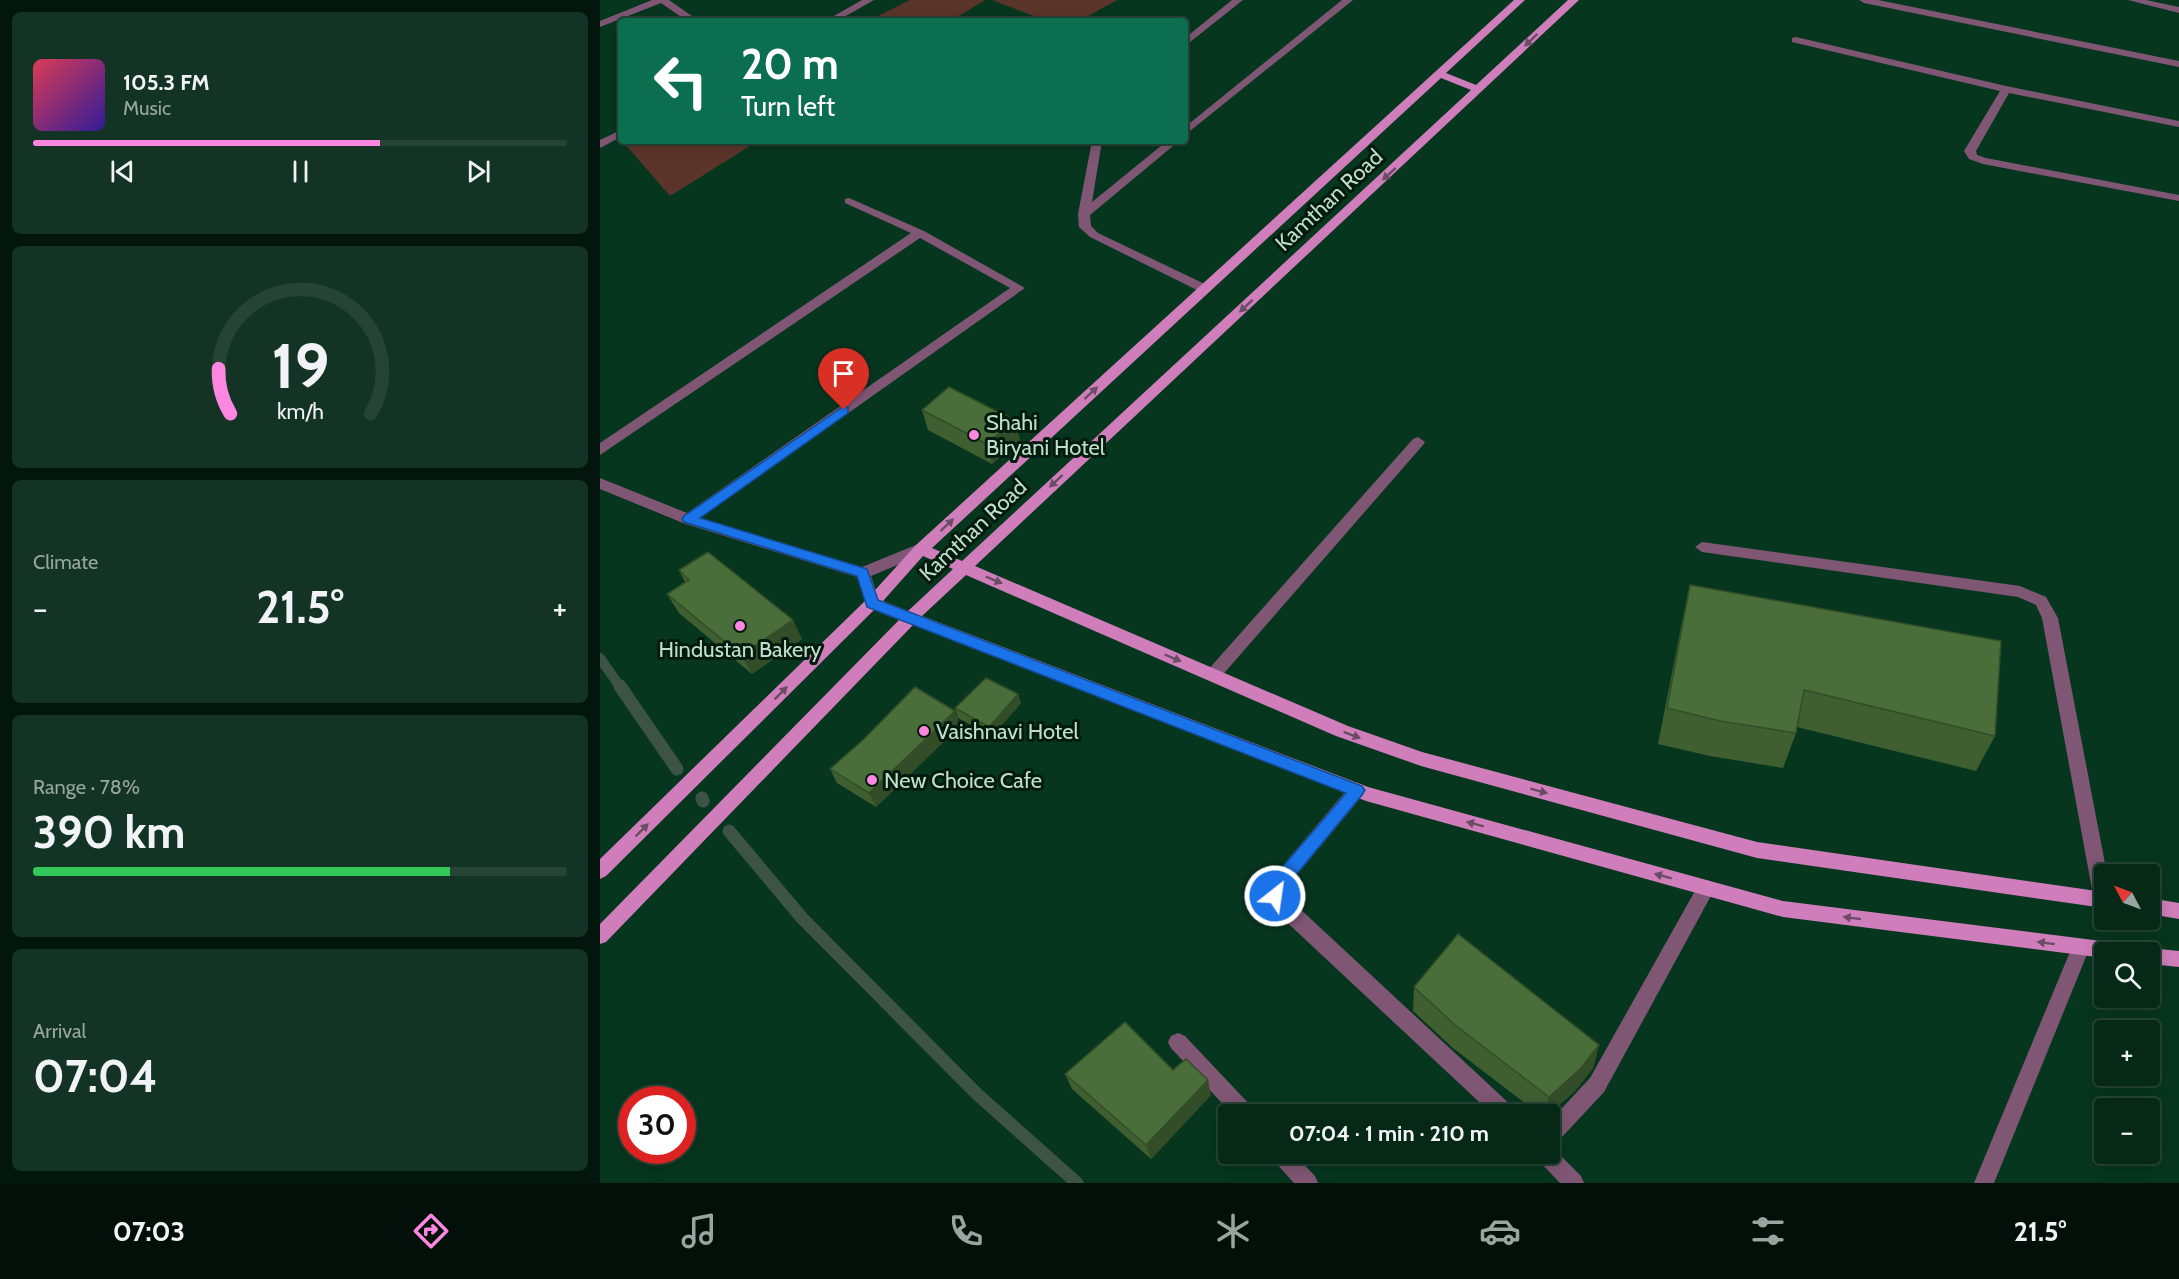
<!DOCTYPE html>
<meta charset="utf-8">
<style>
body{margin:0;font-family:Cabin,sans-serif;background:#133424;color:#f1f3f6;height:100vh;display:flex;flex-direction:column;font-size:22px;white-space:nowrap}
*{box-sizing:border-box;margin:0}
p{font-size:20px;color:#97a6a1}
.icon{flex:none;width:33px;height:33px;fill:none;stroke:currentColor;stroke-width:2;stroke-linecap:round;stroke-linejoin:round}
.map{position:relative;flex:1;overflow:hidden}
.details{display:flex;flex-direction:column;gap:12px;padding:12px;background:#03160d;width:600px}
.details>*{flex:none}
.top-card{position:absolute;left:18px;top:18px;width:570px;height:126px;border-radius:6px;box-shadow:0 3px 15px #0003,0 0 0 2px #264436;background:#0b6e4f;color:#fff;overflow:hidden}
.needle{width:39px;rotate:311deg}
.controls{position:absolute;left:1494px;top:864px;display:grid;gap:12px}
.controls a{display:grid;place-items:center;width:66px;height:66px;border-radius:6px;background:#052817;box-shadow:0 3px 15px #0003,0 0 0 2px #264436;font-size:30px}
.speed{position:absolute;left:18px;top:1086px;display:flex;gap:12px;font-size:30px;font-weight:700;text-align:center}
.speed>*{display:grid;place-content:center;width:78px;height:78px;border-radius:50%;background:#052817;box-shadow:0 3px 15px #0003,0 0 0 2px #264436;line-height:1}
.speed .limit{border:9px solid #d22;background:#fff;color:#111}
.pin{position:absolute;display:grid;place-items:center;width:51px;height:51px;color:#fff;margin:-62px -26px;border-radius:50% 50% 50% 0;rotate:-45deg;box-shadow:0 0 6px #0007}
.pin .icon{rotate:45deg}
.me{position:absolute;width:66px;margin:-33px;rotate:30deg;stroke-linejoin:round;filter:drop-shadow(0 0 4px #0008)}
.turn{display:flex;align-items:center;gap:21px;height:126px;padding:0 24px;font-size:27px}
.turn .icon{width:78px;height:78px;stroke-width:2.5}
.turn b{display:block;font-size:42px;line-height:51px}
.big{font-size:45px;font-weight:700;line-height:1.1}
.details .widget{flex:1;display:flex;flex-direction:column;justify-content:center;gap:9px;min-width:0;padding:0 21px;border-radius:9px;background:#133424}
.details .dial{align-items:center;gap:0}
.dial svg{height:156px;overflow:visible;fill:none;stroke:#264436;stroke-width:7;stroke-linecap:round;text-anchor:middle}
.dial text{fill:#f1f3f6;stroke:none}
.song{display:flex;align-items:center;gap:18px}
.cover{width:72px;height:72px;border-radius:9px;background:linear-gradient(135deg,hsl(350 70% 55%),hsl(250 70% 35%))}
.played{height:6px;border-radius:3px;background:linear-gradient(90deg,#fd86e1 65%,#264436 65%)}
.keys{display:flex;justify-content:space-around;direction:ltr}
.heat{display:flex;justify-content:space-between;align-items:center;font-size:33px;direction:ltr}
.charge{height:9px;border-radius:4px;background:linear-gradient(90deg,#34c759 78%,#264436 0)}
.trip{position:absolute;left:618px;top:1104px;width:342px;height:60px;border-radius:6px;background:#052817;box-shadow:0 3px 15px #0003,0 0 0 2px #264436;font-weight:700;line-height:60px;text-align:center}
.tab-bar{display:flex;height:96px;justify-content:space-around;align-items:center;background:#021009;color:#97a6a1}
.tab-bar .icon{width:42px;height:42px}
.tab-bar .current{color:#fd86e1}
.tab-bar b{font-size:27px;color:#f1f3f6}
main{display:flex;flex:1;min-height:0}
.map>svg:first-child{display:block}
</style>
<main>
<section class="details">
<div class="widget">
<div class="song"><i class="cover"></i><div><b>105.3 FM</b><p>Music</p></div></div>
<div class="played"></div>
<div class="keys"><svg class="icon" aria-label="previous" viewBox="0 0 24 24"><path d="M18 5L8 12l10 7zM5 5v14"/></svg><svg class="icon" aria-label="pause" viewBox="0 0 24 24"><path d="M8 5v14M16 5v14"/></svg><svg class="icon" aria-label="next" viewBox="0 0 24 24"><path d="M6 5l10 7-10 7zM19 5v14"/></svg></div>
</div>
<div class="widget dial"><svg viewBox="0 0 100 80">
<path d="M14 69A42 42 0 1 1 86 69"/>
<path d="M14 69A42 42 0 0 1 8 46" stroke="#fd86e1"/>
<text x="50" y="56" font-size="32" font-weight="700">19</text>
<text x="50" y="72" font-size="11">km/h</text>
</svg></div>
<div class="widget"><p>Climate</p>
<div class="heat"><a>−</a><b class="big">21.5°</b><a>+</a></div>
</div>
<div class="widget"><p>Range · 78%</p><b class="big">390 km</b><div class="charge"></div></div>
<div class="widget"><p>Arrival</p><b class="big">07:04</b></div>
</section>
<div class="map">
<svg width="1579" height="1183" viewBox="0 0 1579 1183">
<rect width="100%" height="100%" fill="#07361f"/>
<path fill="#5c352a" d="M 310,0 L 385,0 L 351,21 L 268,21 Z
M 392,0 L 517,0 L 479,21 L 447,21 Z
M 27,141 L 158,141 L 70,196 L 24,143 Z"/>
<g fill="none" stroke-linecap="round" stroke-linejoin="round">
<path stroke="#3d5346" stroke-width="10" d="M 0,658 L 21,688"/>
<path stroke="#3d5346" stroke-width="13" d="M 20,686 L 77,769
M 102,798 L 103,801
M 129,831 L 202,918 L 377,1094 L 477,1183"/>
<path fill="#7f5774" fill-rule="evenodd" d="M 52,0 L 69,0 L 99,21 L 87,21 L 61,3 L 0,27 L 0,21 Z
M 262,0 L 274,0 L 237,21 L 225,21 Z
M 632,0 L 643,0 L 585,46 L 585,38 Z
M 742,0 L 753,0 L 585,135 L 585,127 Z
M 1259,0 L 1278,0 L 1579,61 L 1579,67 L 1264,3 Z
M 1528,0 L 1546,0 L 1579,7 L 1579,13 Z
M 1196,37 L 1406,86 L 1579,121 L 1579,127 L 1409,93 L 1376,151 L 1377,155 L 1386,158 L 1579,195 L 1579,201 L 1383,164 L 1369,159 L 1364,151 L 1400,91 L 1192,42 L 1192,38 Z
M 21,130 L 21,137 L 0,148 L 0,140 Z
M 492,141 L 502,141 L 492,202 L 567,141 L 579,141 L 490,215 L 491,226 L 498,233 L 609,286 L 609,292 L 601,292 L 490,237 L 479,227 L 478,214 Z
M 249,198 L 324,231 L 425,288 L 100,518 L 262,567 L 316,545 L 326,545 L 328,549 L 326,553 L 271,576 L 280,603 L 277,607 L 267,607 L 257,577 L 83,523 L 0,489 L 0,478 L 87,513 L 410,288 L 320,238 L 0,455 L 0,443 L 311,233 L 245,203 L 245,199 Z
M 818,437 L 825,442 L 823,445 L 619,679 L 613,681 L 607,679 L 605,675 L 607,671 L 813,439 Z
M 1102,542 L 1420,586 L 1446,597 L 1458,618 L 1507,874 L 1504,874 L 1504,907 L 1497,906 L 1494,900 L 1442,618 L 1436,605 L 1418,597 L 1102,552 L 1095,547 Z
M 757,783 L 763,785 L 765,790 L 763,795 L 687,887 L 684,894 L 913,1107 L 916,1114 L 892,1114 L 678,914 L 666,896 L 673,877 L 751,785 Z
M 1106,880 L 1112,882 L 1115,888 L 1112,894 L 1004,1092 L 963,1136 L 950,1142 L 950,1121 L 990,1078 L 1100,882 Z
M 1481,939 L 1487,941 L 1490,947 L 1394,1183 L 1374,1183 L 1472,947 L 1475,941 Z
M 578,1033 L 585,1036 L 652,1107 L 655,1114 L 632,1114 L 571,1048 L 568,1042 L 571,1036 Z
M 950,1145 L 981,1176 L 984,1183 L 960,1183 L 939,1161 L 936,1154 L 950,1154 Z
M 671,1154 L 694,1154 L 715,1176 L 718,1183 L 694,1183 L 674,1161 Z"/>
<path fill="#d07ebb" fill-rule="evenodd" d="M 914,0 L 925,0 L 846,73 L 876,85 L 968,0 L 979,0 L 375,566 L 748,726 L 822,752 L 1157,842 L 1504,892 L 1504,908 L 1157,858 L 821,766 L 736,736 L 366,575 L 322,616 L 768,787 L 1183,901 L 1525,944 L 1531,946 L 1534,952 L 1504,952 L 1504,958 L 1183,917 L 766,801 L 313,625 L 6,942 L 0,944 L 0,924 L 299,620 L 274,610 L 6,876 L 0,879 L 0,859 L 267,599 L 316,545 ZM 841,78 L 871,90 L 362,561 L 332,548 ZM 323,556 L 353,569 L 308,611 L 283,601 Z
M 1550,898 L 1579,903 L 1579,919 L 1550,914 Z
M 1550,948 L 1579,951 L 1579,967 L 1550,964 L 1550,952 L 1542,952 Z"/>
</g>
<path fill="#3f5f31" d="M 322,410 L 414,420 L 420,440 L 392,464 L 328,430 Z
M 79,570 L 202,639 L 152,674 L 79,613 L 67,594 L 85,582 Z
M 1090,585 L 1395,736 L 1376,771 L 1197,727 L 1196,733 L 1183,768 L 1110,756 L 1058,744 L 1082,622 Z
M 421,703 L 392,736 L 358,718 L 355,708 Z
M 355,711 L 360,726 L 276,807 L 237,783 L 230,769 Z
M 814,987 L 999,1045 L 993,1068 L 975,1091 L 949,1114 L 939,1114 L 853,1048 L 813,1011 Z
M 573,1070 L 611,1095 L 551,1159 L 472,1089 L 465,1074 Z"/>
<path fill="#334d28" d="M 414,420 L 420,440 L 392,464 L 387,444 Z
M 193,620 L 202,639 L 152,674 L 141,655 Z
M 418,694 L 421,703 L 392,736 L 389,727 Z
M 355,711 L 360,726 L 276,807 L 269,793 Z
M 999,1045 L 993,1068 L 975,1091 L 949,1114 L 945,1114 L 949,1097 Z
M 608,1080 L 611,1095 L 551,1159 L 546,1145 Z"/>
<path fill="#496e39" stroke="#334d28" stroke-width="1.5" d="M 349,387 L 414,420 L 387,444 L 322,410 Z
M 108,552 L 193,620 L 141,655 L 67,594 L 89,580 L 79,570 Z
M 1090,585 L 1401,641 L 1395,736 L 1204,690 L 1196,733 L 1120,721 L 1067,708 Z
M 386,678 L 418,694 L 389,727 L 355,708 Z
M 315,687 L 355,711 L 269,793 L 230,769 L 264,739 Z
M 858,934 L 999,1045 L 981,1068 L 949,1097 L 855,1025 L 814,987 Z
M 525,1022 L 573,1070 L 586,1059 L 608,1080 L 546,1145 L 465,1074 Z"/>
<defs><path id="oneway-solid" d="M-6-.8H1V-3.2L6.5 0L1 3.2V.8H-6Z" transform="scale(1.5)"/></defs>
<g fill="#6a4c64">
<use href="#oneway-solid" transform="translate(931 40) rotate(136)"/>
<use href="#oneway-solid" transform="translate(789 174) rotate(137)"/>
<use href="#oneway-solid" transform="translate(646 306) rotate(137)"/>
<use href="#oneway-solid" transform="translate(491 393) rotate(-43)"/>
<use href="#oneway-solid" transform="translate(456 481) rotate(137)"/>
<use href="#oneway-solid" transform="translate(347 525) rotate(-43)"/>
<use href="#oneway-solid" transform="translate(394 580) rotate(23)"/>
<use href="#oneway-solid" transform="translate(573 658) rotate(23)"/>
<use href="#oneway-solid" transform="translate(181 693) rotate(-45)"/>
<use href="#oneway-solid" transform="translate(752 735) rotate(21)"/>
<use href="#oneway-solid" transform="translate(939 791) rotate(15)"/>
<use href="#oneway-solid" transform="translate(875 824) rotate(-165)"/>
<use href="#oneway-solid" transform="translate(42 830) rotate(-45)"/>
<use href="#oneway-solid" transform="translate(1063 876) rotate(-165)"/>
<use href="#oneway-solid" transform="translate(1252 918) rotate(-173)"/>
<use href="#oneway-solid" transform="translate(1446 943) rotate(-173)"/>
</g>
<path fill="#1a73e8" stroke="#114b97" stroke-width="1.5" d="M 244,406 L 248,407 L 248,413 L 100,518 L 267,569 L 278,600 L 762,786 L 765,790 L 762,795 L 686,887 L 681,901 L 675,903 L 669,901 L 667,896 L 673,878 L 746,793 L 267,607 L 257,576 L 84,522 L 82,519 L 84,516 Z"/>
<g fill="#fd86e1" stroke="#031b0e" stroke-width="2">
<circle cx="374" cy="435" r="6"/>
<circle cx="140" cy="626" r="6"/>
<circle cx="324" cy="731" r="6"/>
<circle cx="272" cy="780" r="6"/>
</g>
<g text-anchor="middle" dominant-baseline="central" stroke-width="6" stroke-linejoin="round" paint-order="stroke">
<g font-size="22" fill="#c1decb" stroke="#031b0e">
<text transform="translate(729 200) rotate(-43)">Kamthan Road</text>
<text transform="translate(373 530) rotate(-43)">Kamthan Road</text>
</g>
<g font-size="22" fill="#c1decb" stroke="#031b0e" text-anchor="start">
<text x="386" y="422">Shahi<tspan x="386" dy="25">Biryani Hotel</tspan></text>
<text x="140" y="649" text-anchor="middle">Hindustan Bakery</text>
<text x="336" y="731">Vaishnavi Hotel</text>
<text x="284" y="780">New Choice Cafe</text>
</g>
</g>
</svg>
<div class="controls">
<a><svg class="needle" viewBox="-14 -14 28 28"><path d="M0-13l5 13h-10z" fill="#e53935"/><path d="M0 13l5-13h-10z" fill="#97a6a1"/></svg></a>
<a><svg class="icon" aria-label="search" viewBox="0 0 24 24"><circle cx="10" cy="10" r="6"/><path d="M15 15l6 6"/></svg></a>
<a>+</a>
<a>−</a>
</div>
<div class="speed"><div class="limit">30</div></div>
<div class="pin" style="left:244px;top:410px;background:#d93025"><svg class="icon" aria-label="arrive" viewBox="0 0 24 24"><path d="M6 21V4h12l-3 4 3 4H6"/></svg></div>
<svg class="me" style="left:675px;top:896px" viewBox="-20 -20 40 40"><circle r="17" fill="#1a73e8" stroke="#fff" stroke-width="3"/><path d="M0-11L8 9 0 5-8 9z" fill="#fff"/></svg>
<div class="trip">07:04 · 1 min · 210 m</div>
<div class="top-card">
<div class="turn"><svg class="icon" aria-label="left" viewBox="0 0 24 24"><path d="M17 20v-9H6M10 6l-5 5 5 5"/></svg><div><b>20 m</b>Turn left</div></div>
</div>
</div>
</main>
<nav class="tab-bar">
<b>07:03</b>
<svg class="icon current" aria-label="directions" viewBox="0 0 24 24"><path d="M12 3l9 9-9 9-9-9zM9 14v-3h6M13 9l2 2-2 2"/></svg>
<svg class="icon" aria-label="music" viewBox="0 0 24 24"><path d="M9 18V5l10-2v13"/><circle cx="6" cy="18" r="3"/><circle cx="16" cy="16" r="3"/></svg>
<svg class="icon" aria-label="phone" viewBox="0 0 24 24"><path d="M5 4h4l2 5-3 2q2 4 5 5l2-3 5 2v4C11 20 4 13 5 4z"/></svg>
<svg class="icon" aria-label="climate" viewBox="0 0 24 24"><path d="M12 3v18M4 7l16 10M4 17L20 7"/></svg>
<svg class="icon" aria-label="car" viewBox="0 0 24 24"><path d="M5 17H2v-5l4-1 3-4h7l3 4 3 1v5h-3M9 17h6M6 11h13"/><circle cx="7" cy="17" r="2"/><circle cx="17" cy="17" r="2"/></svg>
<svg class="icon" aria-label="filters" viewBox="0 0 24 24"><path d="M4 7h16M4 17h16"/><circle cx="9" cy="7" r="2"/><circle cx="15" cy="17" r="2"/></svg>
<b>21.5°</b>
</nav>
